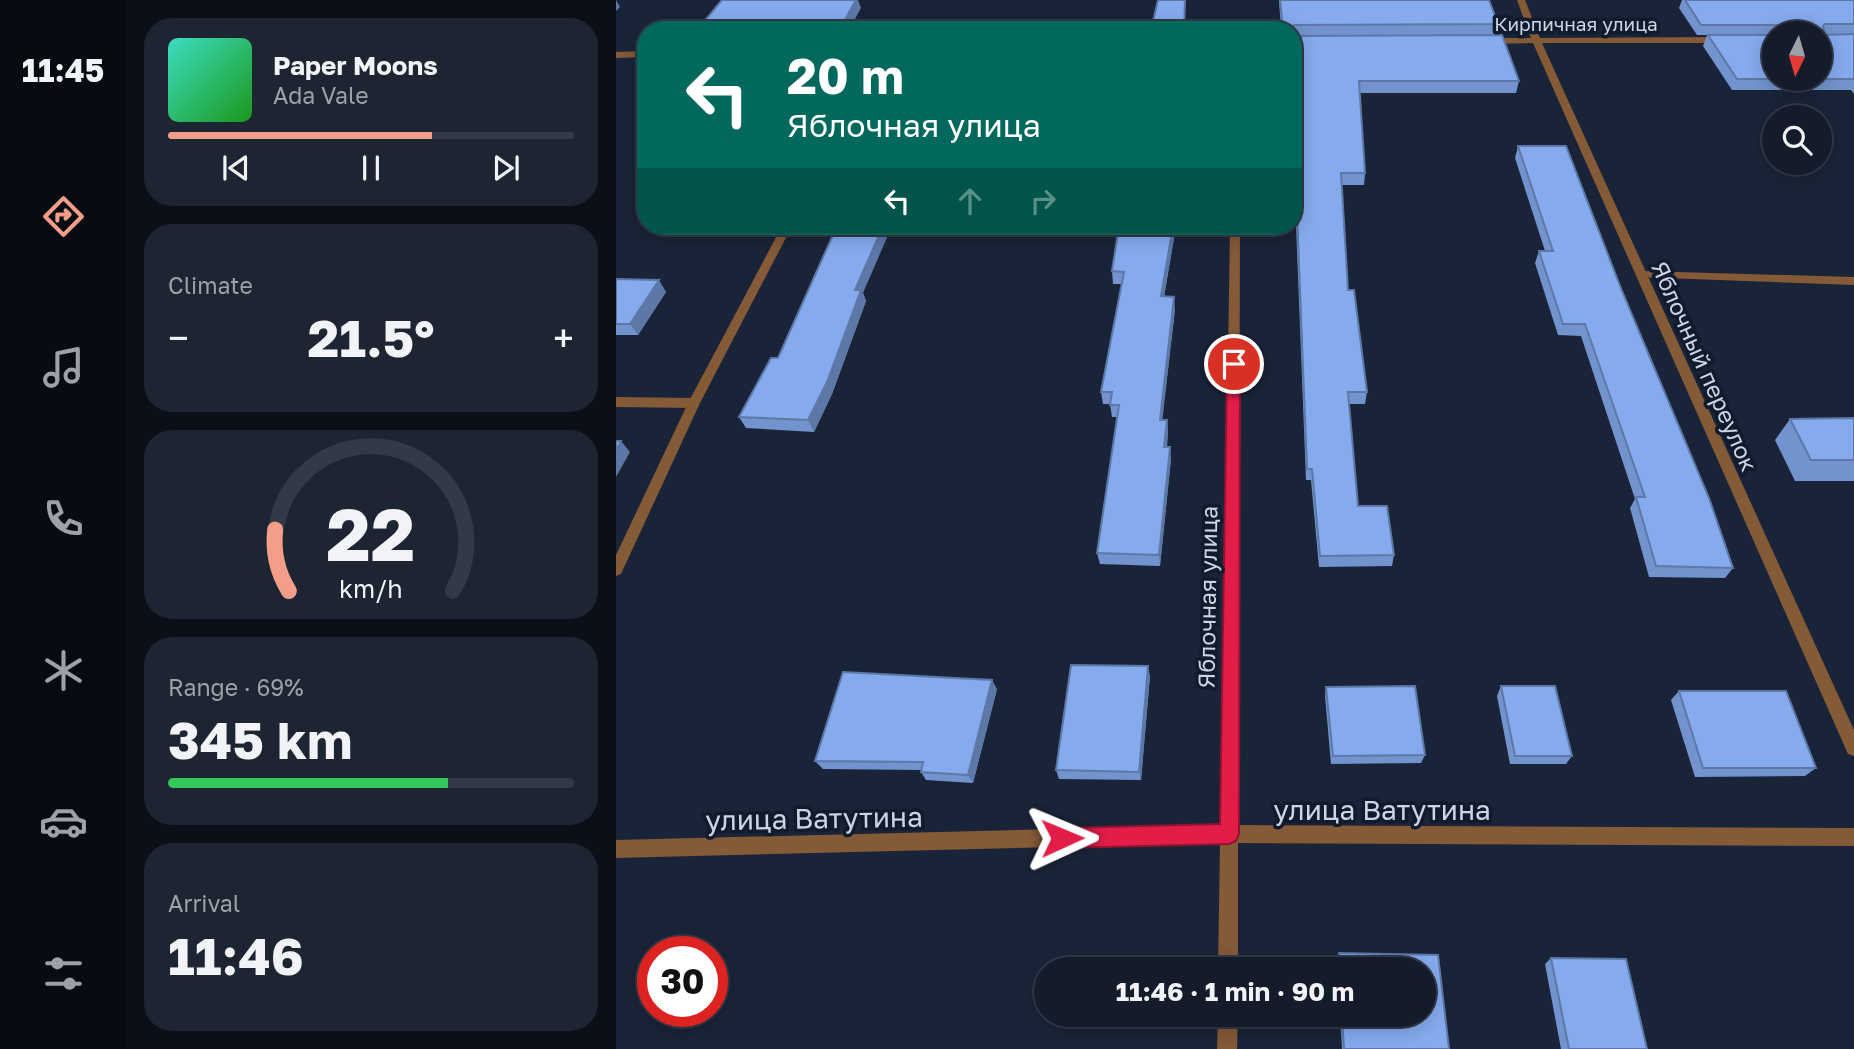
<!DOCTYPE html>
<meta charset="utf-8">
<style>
body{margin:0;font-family:"Golos Text",sans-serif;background:#1d2432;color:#f1f3f6;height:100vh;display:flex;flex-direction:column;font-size:26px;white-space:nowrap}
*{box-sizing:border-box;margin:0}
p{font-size:23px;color:#9da1a8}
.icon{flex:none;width:38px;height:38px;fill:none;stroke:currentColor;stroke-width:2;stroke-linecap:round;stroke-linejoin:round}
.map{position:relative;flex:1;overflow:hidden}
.sheet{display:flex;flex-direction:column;gap:18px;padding:18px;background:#0b0f17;width:490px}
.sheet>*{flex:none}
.top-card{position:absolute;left:21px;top:21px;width:665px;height:214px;border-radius:28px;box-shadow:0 4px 18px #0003,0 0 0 2px #333947;background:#00695c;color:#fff;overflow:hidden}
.needle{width:46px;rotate:185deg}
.controls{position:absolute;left:1146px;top:21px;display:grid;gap:14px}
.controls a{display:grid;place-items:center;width:70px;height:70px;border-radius:50%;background:#141b2a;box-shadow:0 4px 18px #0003,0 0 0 2px #333947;font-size:35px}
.speed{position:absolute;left:21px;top:936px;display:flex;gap:14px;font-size:35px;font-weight:700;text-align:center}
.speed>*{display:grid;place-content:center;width:91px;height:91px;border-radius:50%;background:#141b2a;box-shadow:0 4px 18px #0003,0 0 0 2px #333947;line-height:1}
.speed .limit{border:10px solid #d22;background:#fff;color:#111}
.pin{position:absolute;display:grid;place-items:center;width:60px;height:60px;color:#fff;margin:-30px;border:4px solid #fff;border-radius:50%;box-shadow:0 2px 7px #0007}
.me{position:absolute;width:77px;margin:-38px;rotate:89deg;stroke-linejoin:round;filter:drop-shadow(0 0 5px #0008)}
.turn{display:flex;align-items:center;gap:24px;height:147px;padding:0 35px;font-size:32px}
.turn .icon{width:91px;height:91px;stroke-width:2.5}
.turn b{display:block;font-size:49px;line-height:60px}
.lanes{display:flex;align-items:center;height:66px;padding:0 35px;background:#0003;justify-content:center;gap:35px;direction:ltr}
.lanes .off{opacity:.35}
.big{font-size:52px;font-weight:700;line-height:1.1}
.sheet .widget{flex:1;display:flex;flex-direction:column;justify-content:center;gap:10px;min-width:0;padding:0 24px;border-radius:28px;background:#1d2432}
.sheet .dial{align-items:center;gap:0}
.dial svg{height:182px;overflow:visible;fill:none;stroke:#333947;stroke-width:7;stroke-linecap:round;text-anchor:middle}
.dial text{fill:#f1f3f6;stroke:none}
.song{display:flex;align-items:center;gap:21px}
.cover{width:84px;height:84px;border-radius:10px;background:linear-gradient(135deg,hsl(170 70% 55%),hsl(120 70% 35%))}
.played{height:7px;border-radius:4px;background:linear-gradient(90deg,#f49e8a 65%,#333947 65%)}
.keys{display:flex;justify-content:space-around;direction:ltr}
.heat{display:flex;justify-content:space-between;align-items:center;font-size:38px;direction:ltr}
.charge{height:10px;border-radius:5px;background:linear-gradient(90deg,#34c759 69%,#333947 0)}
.trip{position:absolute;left:418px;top:957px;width:402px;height:70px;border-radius:35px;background:#141b2a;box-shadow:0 4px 18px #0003,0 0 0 2px #333947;font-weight:700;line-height:70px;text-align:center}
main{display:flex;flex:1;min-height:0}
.dock{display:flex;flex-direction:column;width:126px;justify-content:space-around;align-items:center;background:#080b11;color:#9da1a8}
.dock .icon{width:49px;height:49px}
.dock .active{color:#f49e8a}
.dock b{font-size:32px;color:#f1f3f6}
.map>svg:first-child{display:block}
</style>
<main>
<nav class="dock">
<b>11:45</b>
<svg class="icon active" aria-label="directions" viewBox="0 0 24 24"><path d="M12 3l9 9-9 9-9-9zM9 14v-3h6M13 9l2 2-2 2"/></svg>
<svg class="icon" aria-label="music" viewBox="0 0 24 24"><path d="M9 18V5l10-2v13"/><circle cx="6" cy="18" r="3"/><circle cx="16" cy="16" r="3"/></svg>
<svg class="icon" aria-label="phone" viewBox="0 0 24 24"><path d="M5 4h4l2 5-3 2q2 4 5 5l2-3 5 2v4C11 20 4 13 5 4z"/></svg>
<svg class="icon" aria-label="climate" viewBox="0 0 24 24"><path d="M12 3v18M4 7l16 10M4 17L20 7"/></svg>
<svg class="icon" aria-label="car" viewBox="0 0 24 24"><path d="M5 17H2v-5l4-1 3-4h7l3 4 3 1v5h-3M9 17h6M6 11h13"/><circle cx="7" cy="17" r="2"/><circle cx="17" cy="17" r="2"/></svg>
<svg class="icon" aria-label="filters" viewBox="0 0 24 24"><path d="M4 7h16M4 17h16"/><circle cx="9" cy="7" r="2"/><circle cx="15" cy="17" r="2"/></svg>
</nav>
<section class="sheet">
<div class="widget">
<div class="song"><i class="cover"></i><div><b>Paper Moons</b><p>Ada Vale</p></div></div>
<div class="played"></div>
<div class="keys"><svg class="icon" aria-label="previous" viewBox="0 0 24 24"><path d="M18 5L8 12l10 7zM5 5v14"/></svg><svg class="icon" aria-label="pause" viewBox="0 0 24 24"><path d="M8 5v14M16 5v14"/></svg><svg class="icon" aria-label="next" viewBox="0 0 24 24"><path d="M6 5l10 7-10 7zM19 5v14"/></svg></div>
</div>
<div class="widget"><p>Climate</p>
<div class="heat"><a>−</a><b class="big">21.5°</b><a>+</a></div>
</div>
<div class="widget dial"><svg viewBox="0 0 100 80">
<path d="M14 69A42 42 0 1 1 86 69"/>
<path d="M14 69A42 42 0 0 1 8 42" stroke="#f49e8a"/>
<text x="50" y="56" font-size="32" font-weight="700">22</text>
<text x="50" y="72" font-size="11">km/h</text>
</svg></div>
<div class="widget"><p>Range · 69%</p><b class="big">345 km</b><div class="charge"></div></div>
<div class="widget"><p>Arrival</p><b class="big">11:46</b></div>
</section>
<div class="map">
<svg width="1238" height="1049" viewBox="0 0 1238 1049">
<rect width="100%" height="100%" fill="#1a2438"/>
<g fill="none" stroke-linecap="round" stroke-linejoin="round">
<path fill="#845a37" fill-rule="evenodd" d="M 1025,271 L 1238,277 L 1238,285 L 1021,277 L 1021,273 Z
M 0,397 L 78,398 L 84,403 L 78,408 L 0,407 Z"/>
<path fill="#845a37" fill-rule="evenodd" d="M 901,0 L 909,0 L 924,38 L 1108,37 L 1112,40 L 1108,43 L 926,43 L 1238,730 L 1238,756 L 1232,754 L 917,43 L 869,44 L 865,41 L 869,38 L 915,38 Z
M 30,51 L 30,57 L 0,58 L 0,52 Z
M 166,226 L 176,226 L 84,403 L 5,574 L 0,576 L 0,555 L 72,403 Z
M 614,226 L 624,226 L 622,825 L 1238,828 L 1238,846 L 622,843 L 622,970 L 602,970 L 604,843 L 0,858 L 0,840 L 605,825 Z
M 602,1015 L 622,1015 L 621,1049 L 601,1049 Z"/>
</g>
<path fill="#7293cd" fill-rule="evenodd" d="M 663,0 L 873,0 L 882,24 L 880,35 L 903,81 L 900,93 L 744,93 L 749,173 L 748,185 L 726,185 L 732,290 L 751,392 L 749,404 L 733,404 L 742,506 L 778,555 L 776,566 L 703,567 L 695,480 L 690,480 L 680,225 L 677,225 L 677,30 L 665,30 Z
M 1066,0 L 1238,0 L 1238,94 L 1235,90 L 1116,90 L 1087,46 L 1091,35 L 1081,35 L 1063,8 ZM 1158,33 L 1204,33 L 1158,79 Z
M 902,146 L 1006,291 L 1117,568 L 1109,578 L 1033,577 L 1014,508 L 1019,499 L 965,336 L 942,335 L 919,263 L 923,251 L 929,251 L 899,158 Z
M 503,226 L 560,226 L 548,297 L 559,309 L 546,420 L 551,420 L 552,432 L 551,447 L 555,459 L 544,566 L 484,564 L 481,553 L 501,417 L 496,417 L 494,404 L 487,404 L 485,392 L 506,284 L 497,284 L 496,271 Z
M 0,279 L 50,292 L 22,335 L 0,335 Z
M 247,293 L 250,301 L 216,394 L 198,432 L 130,428 L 123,417 L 162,358 Z
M 1238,418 L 1238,481 L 1179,481 L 1159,440 L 1174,419 Z
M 534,676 L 525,780 L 443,779 L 440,770 Z
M 885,686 L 956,756 L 950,764 L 894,764 L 881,696 Z
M 710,687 L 809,755 L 805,763 L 715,764 L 709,696 Z
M 381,689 L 357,783 L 310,780 L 305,772 L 305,770 L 207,769 L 199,761 Z
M 1063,691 L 1200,768 L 1189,776 L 1079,777 L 1055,700 Z
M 723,953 L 822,955 L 833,1049 L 726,1049 L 724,1015 L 808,1015 L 808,970 L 721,970 L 720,959 Z
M 935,958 L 1031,1049 L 945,1049 L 929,964 Z"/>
<path fill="#5d78a7" d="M 0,0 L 4,7 L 0,11 Z
M 240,0 L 242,0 L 245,8 L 233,30 L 223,30 Z
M 267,226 L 276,226 L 247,293 L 250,301 L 216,394 L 198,432 L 192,420 L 239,290 Z
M 557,226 L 560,226 L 546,309 L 545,296 Z
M 43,280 L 50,292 L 22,335 L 14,324 Z
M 558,297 L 559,309 L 545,432 L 544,420 Z
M 551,420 L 552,432 L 549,459 L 548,447 Z
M 5,441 L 14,452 L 0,477 L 0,450 Z
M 554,447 L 555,459 L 544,566 L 543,555 Z
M 532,666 L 534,676 L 525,780 L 523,772 Z
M 376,680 L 381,689 L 357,783 L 352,775 Z"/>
<path fill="#85abee" stroke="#5d78a7" stroke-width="2" d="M 106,0 L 240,0 L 223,30 L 81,30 Z
M 542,0 L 569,0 L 568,30 L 535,30 Z
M 664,0 L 873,0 L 882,24 L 678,25 L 675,28 L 676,30 L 667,30 Z
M 1069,0 L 1238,0 L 1238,24 L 1209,24 L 1207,26 L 1209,35 L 1238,34 L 1238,79 L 1121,79 L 1092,35 L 1158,35 L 1158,79 L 1204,79 L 1204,33 L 1163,33 L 1165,25 L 1085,25 Z
M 677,35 L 678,36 L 886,35 L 903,81 L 743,81 L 749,173 L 725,173 L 732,290 L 738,290 L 751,392 L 732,392 L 742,506 L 771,506 L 778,555 L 704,556 L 696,469 L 691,469 L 681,213 L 677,213 Z
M 902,146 L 950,146 L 1006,291 L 1093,498 L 1117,568 L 1040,566 L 1020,497 L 1029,497 L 969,324 L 947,324 L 923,251 L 937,251 Z
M 221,226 L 267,226 L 239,290 L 245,290 L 211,382 L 192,420 L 123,417 L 155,358 L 162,358 Z
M 503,226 L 557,226 L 545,296 L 558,297 L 544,420 L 551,420 L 548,447 L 554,447 L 543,555 L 481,553 L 503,405 L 494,405 L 496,392 L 485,392 L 508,272 L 496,271 Z
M 0,279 L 43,280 L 14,324 L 0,324 Z
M 1238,418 L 1238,460 L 1195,460 L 1174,419 Z
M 0,441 L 5,441 L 0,450 Z
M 455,665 L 532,666 L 523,772 L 440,770 Z
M 227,672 L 376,680 L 352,775 L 305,772 L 307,762 L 199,761 Z
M 799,686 L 809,755 L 717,756 L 710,687 Z
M 885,686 L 939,686 L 956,756 L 899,756 Z
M 1063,691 L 1170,691 L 1200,768 L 1087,768 Z
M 723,953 L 822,955 L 833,1049 L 728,1049 L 726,1015 L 808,1015 L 808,970 L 724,970 Z
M 935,958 L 1010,959 L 1031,1049 L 953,1049 Z"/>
<path fill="#e11d48" stroke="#92132f" stroke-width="2" d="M 618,359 L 624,364 L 623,834 L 620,841 L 613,844 L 446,848 L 439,845 L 436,838 L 439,831 L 446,828 L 604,824 L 611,364 Z"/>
<g text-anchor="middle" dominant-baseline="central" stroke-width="7" stroke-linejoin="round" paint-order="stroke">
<g font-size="19" fill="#ced5e2" stroke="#101b2d">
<text x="960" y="23">Кирпичная улица</text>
</g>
<g font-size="23" fill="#ced5e2" stroke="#101b2d">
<text transform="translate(1089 366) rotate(66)">Яблочный переулок</text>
<text transform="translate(591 597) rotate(-89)">Яблочная улица</text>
</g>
<g font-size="28" fill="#ced5e2" stroke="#101b2d">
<text x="766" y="809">улица Ватутина</text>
<text transform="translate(198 818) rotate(-1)">улица Ватутина</text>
</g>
</g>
</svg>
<div class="controls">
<a><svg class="needle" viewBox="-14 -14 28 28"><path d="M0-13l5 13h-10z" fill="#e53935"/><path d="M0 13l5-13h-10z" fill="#9da1a8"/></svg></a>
<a><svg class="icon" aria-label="search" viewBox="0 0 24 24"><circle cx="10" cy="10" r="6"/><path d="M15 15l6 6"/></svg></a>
</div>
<div class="speed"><div class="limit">30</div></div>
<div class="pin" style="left:618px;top:364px;background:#d93025"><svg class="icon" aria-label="arrive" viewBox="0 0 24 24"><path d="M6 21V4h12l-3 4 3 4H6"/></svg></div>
<svg class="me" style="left:446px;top:838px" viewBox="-20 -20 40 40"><path d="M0-17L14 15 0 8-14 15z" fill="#e11d48" stroke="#fff" stroke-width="4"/></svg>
<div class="trip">11:46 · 1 min · 90 m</div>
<div class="top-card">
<div class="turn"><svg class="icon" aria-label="left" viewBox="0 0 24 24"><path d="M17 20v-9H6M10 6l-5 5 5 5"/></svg><div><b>20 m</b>Яблочная улица</div></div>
<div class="lanes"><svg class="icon" aria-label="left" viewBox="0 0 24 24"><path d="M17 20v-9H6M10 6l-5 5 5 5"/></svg><svg class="icon off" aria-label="ahead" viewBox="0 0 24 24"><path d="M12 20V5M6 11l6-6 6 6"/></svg><svg class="icon off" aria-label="right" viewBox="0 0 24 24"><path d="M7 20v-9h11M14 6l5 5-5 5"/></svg></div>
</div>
</div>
</main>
